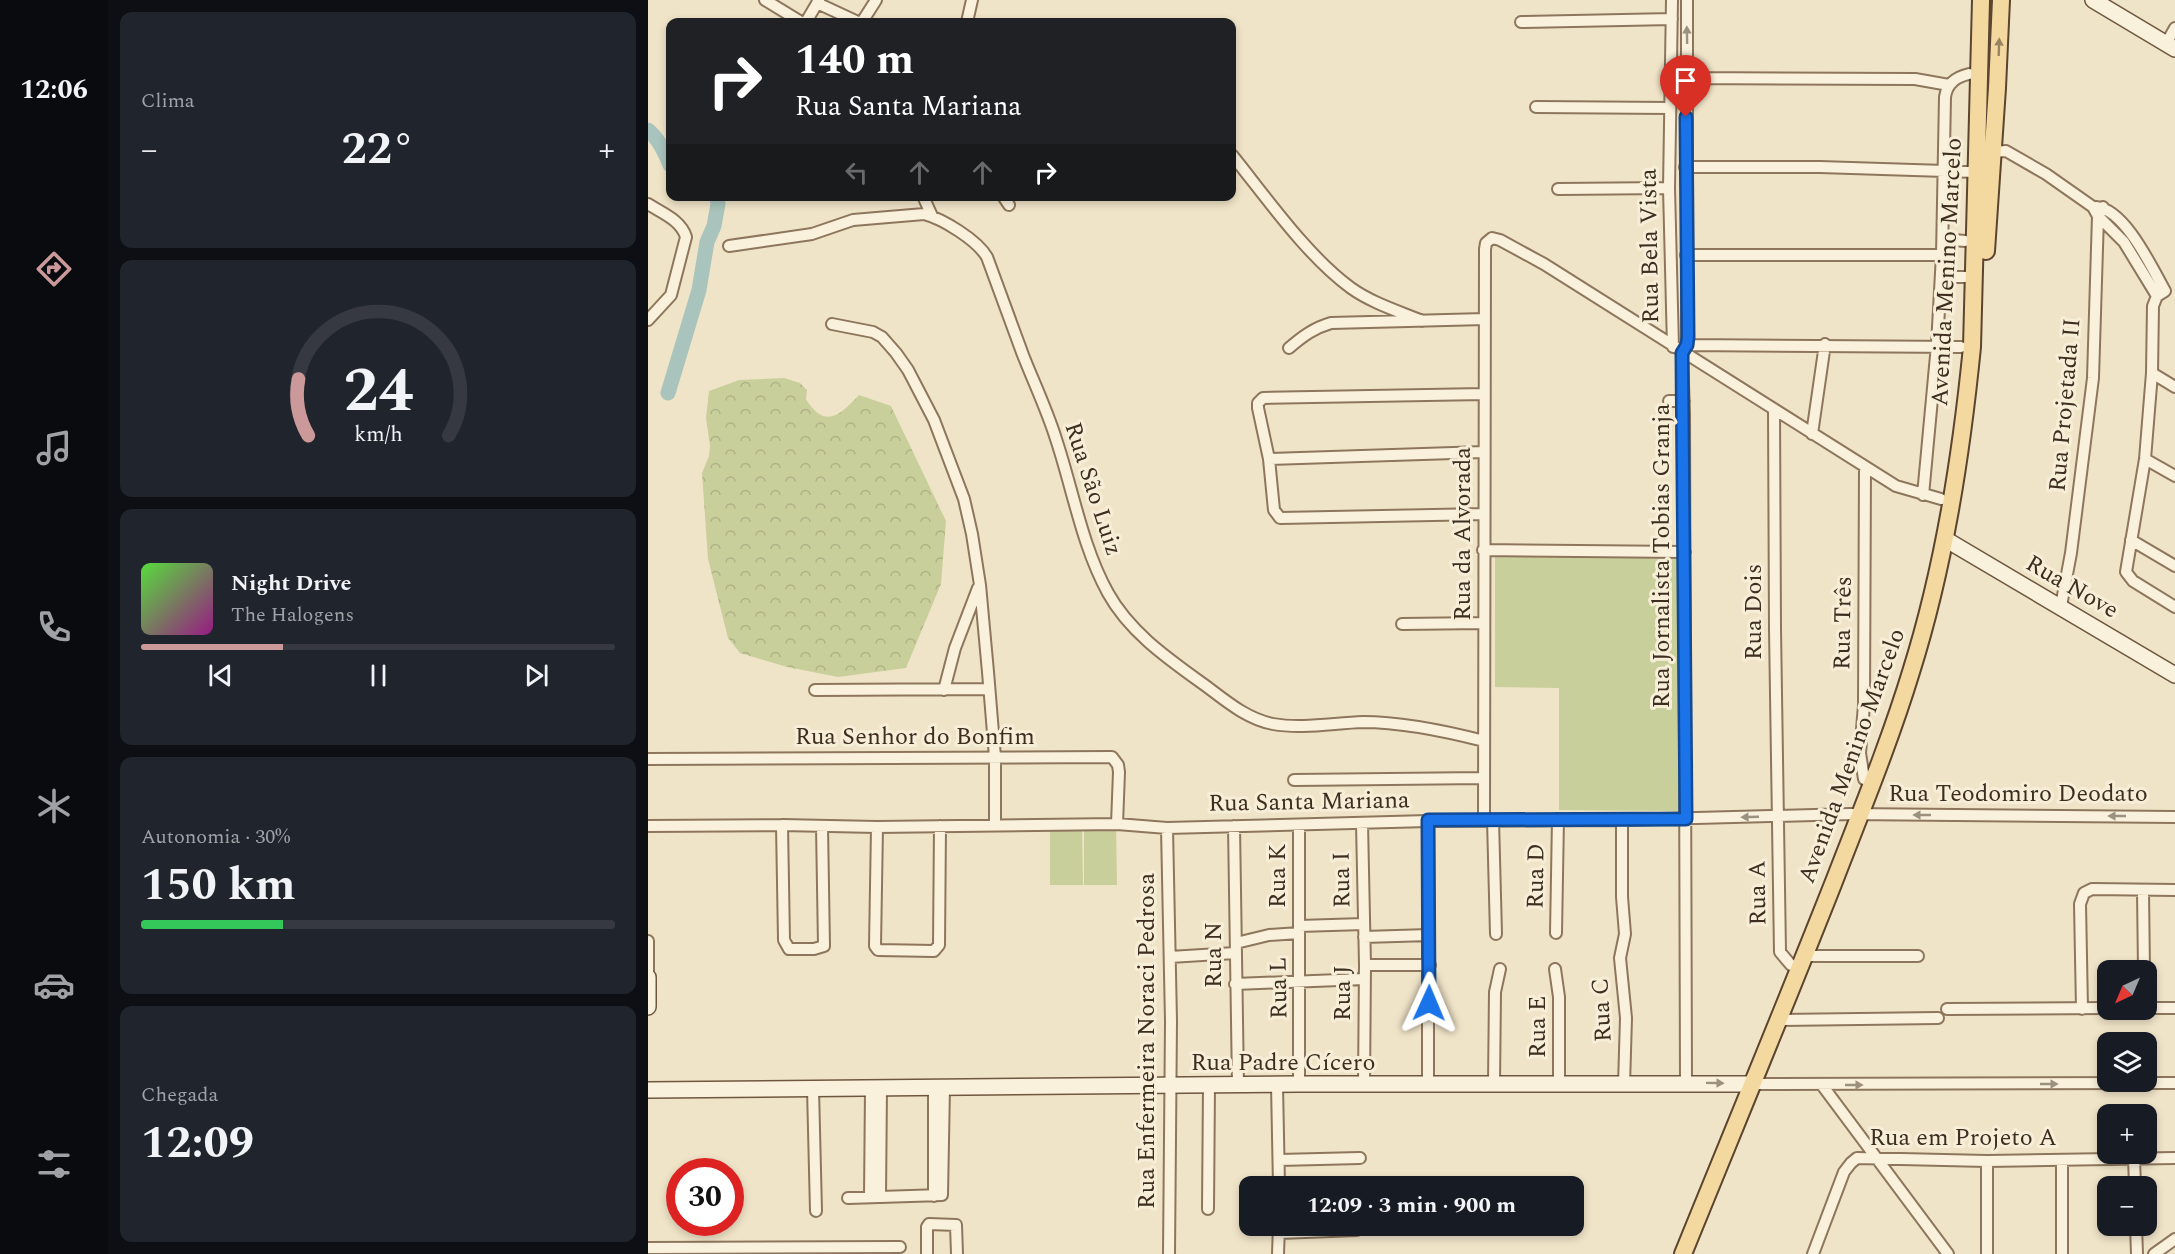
<!DOCTYPE html>
<html lang="pt">
<meta charset="utf-8">
<style>
body{margin:0;font-family:Spectral,serif;background:#20242c;color:#f1f3f6;height:100vh;display:flex;flex-direction:column;font-size:22px;white-space:nowrap}
*{box-sizing:border-box;margin:0}
p{font-size:20px;color:#9ea1a6}
.icon{flex:none;width:33px;height:33px;fill:none;stroke:currentColor;stroke-width:2;stroke-linecap:round;stroke-linejoin:round}
.map{position:relative;flex:1;overflow:hidden}
.details{display:flex;flex-direction:column;gap:12px;padding:12px;background:#0d0f14;width:540px}
.details>*{flex:none}
.banner{position:absolute;left:18px;top:18px;width:570px;height:183px;border-radius:12px;box-shadow:0 3px 9px #0003;background:#202124;color:#fff;overflow:hidden}
.needle{width:39px;rotate:224deg}
.buttons{position:absolute;left:1449px;top:960px;display:grid;gap:12px}
.buttons a{display:grid;place-items:center;width:60px;height:60px;border-radius:12px;background:#171b24;box-shadow:0 3px 9px #0003;font-size:30px}
.speed{position:absolute;left:18px;top:1158px;display:flex;gap:12px;font-size:30px;font-weight:700;text-align:center}
.speed>*{display:grid;place-content:center;width:78px;height:78px;border-radius:50%;background:#171b24;box-shadow:0 3px 9px #0003;line-height:1}
.speed .limit{border:9px solid #d22;background:#fff;color:#111}
.pin{position:absolute;display:grid;place-items:center;width:51px;height:51px;color:#fff;margin:-62px -26px;border-radius:50% 50% 50% 0;rotate:-45deg;box-shadow:0 0 6px #0007}
.pin .icon{rotate:45deg}
.me{position:absolute;width:66px;margin:-33px;rotate:1deg;stroke-linejoin:round;filter:drop-shadow(0 0 4px #0008)}
.turn{display:flex;align-items:center;gap:21px;height:126px;padding:0 30px;font-size:27px}
.turn .icon{width:78px;height:78px;stroke-width:2.5}
.turn b{display:block;font-size:42px;line-height:51px}
.lanes{display:flex;align-items:center;height:57px;padding:0 30px;background:#0003;justify-content:center;gap:30px;direction:ltr}
.lanes .off{opacity:.35}
.big{font-size:45px;font-weight:700;line-height:1.1}
.details .widget{flex:1;display:flex;flex-direction:column;justify-content:center;gap:9px;min-width:0;padding:0 21px;border-radius:12px;background:#20242c}
.details .dial{align-items:center;gap:0}
.dial svg{height:156px;overflow:visible;fill:none;stroke:#363941;stroke-width:7;stroke-linecap:round;text-anchor:middle}
.dial text{fill:#f1f3f6;stroke:none}
.song{display:flex;align-items:center;gap:18px}
.cover{width:72px;height:72px;border-radius:9px;background:linear-gradient(135deg,hsl(110 70% 55%),hsl(310 70% 35%))}
.played{height:6px;border-radius:3px;background:linear-gradient(90deg,#cc999b 30%,#363941 30%)}
.keys{display:flex;justify-content:space-around;direction:ltr}
.heat{display:flex;justify-content:space-between;align-items:center;font-size:33px;direction:ltr}
.charge{height:9px;border-radius:4px;background:linear-gradient(90deg,#34c759 30%,#363941 0)}
.trip{position:absolute;left:591px;top:1176px;width:345px;height:60px;border-radius:12px;background:#171b24;box-shadow:0 3px 9px #0003;font-weight:700;line-height:60px;text-align:center}
main{display:flex;flex:1;min-height:0}
.menu{display:flex;flex-direction:column;width:108px;justify-content:space-around;align-items:center;background:#090b0e;color:#9ea1a6}
.menu .icon{width:42px;height:42px}
.menu .on{color:#cc999b}
.menu b{font-size:27px;color:#f1f3f6}
.map>svg:first-child{display:block}
</style>
<main>
<nav class="menu">
<b>12:06</b>
<svg class="icon on" aria-label="directions" viewBox="0 0 24 24"><path d="M12 3l9 9-9 9-9-9zM9 14v-3h6M13 9l2 2-2 2"/></svg>
<svg class="icon" aria-label="music" viewBox="0 0 24 24"><path d="M9 18V5l10-2v13"/><circle cx="6" cy="18" r="3"/><circle cx="16" cy="16" r="3"/></svg>
<svg class="icon" aria-label="phone" viewBox="0 0 24 24"><path d="M5 4h4l2 5-3 2q2 4 5 5l2-3 5 2v4C11 20 4 13 5 4z"/></svg>
<svg class="icon" aria-label="climate" viewBox="0 0 24 24"><path d="M12 3v18M4 7l16 10M4 17L20 7"/></svg>
<svg class="icon" aria-label="car" viewBox="0 0 24 24"><path d="M5 17H2v-5l4-1 3-4h7l3 4 3 1v5h-3M9 17h6M6 11h13"/><circle cx="7" cy="17" r="2"/><circle cx="17" cy="17" r="2"/></svg>
<svg class="icon" aria-label="filters" viewBox="0 0 24 24"><path d="M4 7h16M4 17h16"/><circle cx="9" cy="7" r="2"/><circle cx="15" cy="17" r="2"/></svg>
</nav>
<section class="details">
<div class="widget"><p>Clima</p>
<div class="heat"><a>−</a><b class="big">22°</b><a>+</a></div>
</div>
<div class="widget dial"><svg viewBox="0 0 100 80">
<path d="M14 69A42 42 0 1 1 86 69"/>
<path d="M14 69A42 42 0 0 1 9 40" stroke="#cc999b"/>
<text x="50" y="56" font-size="32" font-weight="700">24</text>
<text x="50" y="72" font-size="11">km/h</text>
</svg></div>
<div class="widget">
<div class="song"><i class="cover"></i><div><b>Night Drive</b><p>The Halogens</p></div></div>
<div class="played"></div>
<div class="keys"><svg class="icon" aria-label="previous" viewBox="0 0 24 24"><path d="M18 5L8 12l10 7zM5 5v14"/></svg><svg class="icon" aria-label="pause" viewBox="0 0 24 24"><path d="M8 5v14M16 5v14"/></svg><svg class="icon" aria-label="next" viewBox="0 0 24 24"><path d="M6 5l10 7-10 7zM19 5v14"/></svg></div>
</div>
<div class="widget"><p>Autonomia · 30%</p><b class="big">150 km</b><div class="charge"></div></div>
<div class="widget"><p>Chegada</p><b class="big">12:09</b></div>
</section>
<div class="map">
<svg width="1527" height="1254" viewBox="0 0 1527 1254">
<defs>
<pattern id="forest-crowns" width="20" height="18" patternUnits="userSpaceOnUse" patternTransform="scale(1.5)"><rect width="20" height="18" fill="#c9cf9b"/><path d="M2 6a3 3 0 1 1 6 0M12 15a3 3 0 1 1 6 0" fill="none" stroke="#aeb285"/></pattern>
</defs>
<rect width="100%" height="100%" fill="#f0e4c8"/>
<path fill="#c9cf9b" d="M 847,557 L 1031,557 L 1037,811 L 911,810 L 911,688 L 847,687 Z
M 468,825 L 469,885 L 436,885 L 436,826 Z
M 402,826 L 434,826 L 435,885 L 402,885 Z"/>
<path fill="url(#forest-crowns)" d="M 136,378 L 152,383 L 159,390 L 158,399 C 177,430 192,415 211,395 L 243,406 L 298,521 L 293,584 L 258,668 L 190,677 L 139,667 L 92,653 L 80,638 L 60,559 L 54,473 L 61,456 L 62,446 L 58,418 L 61,391 L 91,380 Z"/>
<g fill="none" stroke-linecap="round" stroke-linejoin="round">
<path stroke="#a9c4bc" stroke-width="15" d="M 0,130 C 11,139 17,152 22,165
M 20,393 L 51,290 L 59,242 L 66,226 L 70,204 L 69,196"/>
<g stroke="#8d765c" stroke-width="14">
<path id="street" d="M 117,0 L 153,22
M 1024,0 L 1021,188 L 1025,347
M 1039,0 L 1039,345
M 169,3 L 210,22
M 158,22 L 171,0
M 214,22 L 228,0
M 319,22 L 324,0
M 873,22 L 1024,19
M 1518,44 L 1527,28
M 1039,78 L 1267,79 L 1301,85
M 888,107 L 1022,108
M 1344,152 L 1358,151 L 1398,174 L 1445,207 L 1450,216 L 1476,242 L 1509,296
M 584,155 C 618,197 659,256 703,288 C 724,303 750,311 774,321
M 1037,167 L 1172,167 L 1328,172
M 910,189 L 1021,188
M 275,196 L 284,216
M 355,196 L 361,205
M 0,204 C 14,213 33,220 38,237 L 23,295 L 0,320
M 1448,207 C 1477,209 1504,268 1517,291
M 1295,239 L 1317,241
M 81,246 L 164,234 L 205,220 L 276,214 C 295,219 329,240 339,257 C 351,289 363,322 375,355 C 386,383 399,410 408,439 C 425,490 434,546 460,593 C 482,633 522,660 558,686 C 578,701 599,719 625,724 C 654,729 685,723 715,722 C 755,722 797,731 836,741
M 1038,255 L 1294,255
M 1293,277 L 1317,277
M 1517,291 L 1509,296 L 1505,306 L 1504,373 L 1497,459 L 1478,572 L 1485,581 L 1527,607
M 184,324 L 225,332 L 234,337 L 248,353 L 260,370 L 286,420 L 316,499 L 324,534 L 332,585 L 340,672 L 347,757 L 347,825
M 641,348 C 655,336 666,328 683,323 L 837,319
M 1035,351 L 1039,345 L 1313,347
M 1034,353 L 1036,414 L 1038,1083
M 1504,373 L 1527,387
M 1021,401 L 1036,401
M 1126,409 L 1127,629 L 1132,952 L 1143,965
M 1164,434 L 1177,344
M 621,459 L 836,452
M 1497,459 L 1527,476
M 1275,495 L 1289,345 L 1294,255 L 1297,97 C 1299,83 1308,77 1321,74
M 836,514 L 632,518 L 626,510 L 621,459 L 610,408 L 610,403 L 615,398 L 836,394
M 1483,540 L 1527,566
M 835,550 L 1037,552
M 1413,606 L 1423,553 L 1445,378 L 1450,216 L 1455,207
M 754,624 L 836,623
M 167,690 L 341,689
M 296,690 L 307,648 L 330,588
M 0,759 L 464,757 L 470,765 L 471,772 L 469,824
M 1216,779 L 1212,753 L 1216,705 L 1217,467
M 646,780 L 836,778
M 836,820 L 837,249 L 838,243 L 844,238 L 852,240 L 896,264 L 1248,486 L 1293,499
M 845,820 L 848,934
M 974,820 L 974,897 L 977,934 L 972,958 L 978,1018 L 976,1085
M 780,821 L 780,1086
M 714,823 L 717,965 L 716,1085
M 134,825 L 136,940 L 141,949 L 166,949 L 176,946 L 174,826
M 0,826 L 134,825 L 229,827 L 469,824 L 519,828 L 780,821 L 974,820 L 1202,814 L 1527,817
M 586,826 L 590,1085
M 229,827 L 227,946 L 230,950 L 286,951 L 291,945 L 292,826
M 519,828 L 523,1021 L 521,1254
M 1495,891 L 1496,970
M 651,926 L 716,924
M 908,933 L 910,819
M 716,937 L 781,935
M 0,941 L 0,977
M 588,943 L 621,935 L 651,933
M 1156,956 L 1270,956
M 522,957 L 587,953
M 717,965 L 782,965
M 907,969 L 911,997 L 911,1085
M 587,984 L 716,979
M 1498,1008 L 1527,1008
M 1299,1009 L 1460,1008
M 1434,1009 L 1432,904 L 1436,893 L 1444,889 L 1527,890
M 1132,1020 L 1290,1018
M 651,1084 L 651,825
M 846,1084 L 847,992 L 852,969
M 1105,1084 L 1527,1083
M 629,1085 L 631,1186
M 1174,1085 L 1300,1254
M 286,1088 L 286,1196
M 165,1089 L 168,1211
M 1486,1158 L 1487,1186
M 631,1160 L 712,1158
M 1414,1160 L 1414,1254
M 1339,1161 L 1339,1254
M 222,1197 L 223,1089
M 232,1197 L 233,1088
M 200,1198 L 294,1195 L 296,1087
M 560,1209 L 561,1085
M 1488,1226 L 1489,1254
M 631,1233 L 709,1230
M 0,1248 L 252,1247
M 279,1254 L 279,1227 L 281,1224 L 308,1225 L 309,1254
M 630,1254 L 631,1226
M 1165,1254 L 1196,1172 L 1203,1163 L 1209,1158 L 1339,1161 L 1527,1158
M 1506,1254 L 1527,1239"/>
</g>
<g stroke="#6f573f" stroke-width="18">
<path id="secondary" d="M 1445,0 L 1527,49
M 1297,539 L 1527,675
M 0,977 L 0,1007
M 0,1090 L 651,1084 L 1105,1084"/>
</g>
<g stroke="#5b4430" stroke-width="20">
<path id="primary" d="M 1338,251 L 1349,88 L 1353,0
M 1035,1254 C 1085,1131 1136,1008 1185,884 C 1212,814 1241,744 1263,672 C 1296,567 1313,457 1324,347 L 1333,0"/>
</g>
<use href="#street" stroke="#faf1dc" stroke-width="10"/>
<use href="#secondary" stroke="#faf1dc" stroke-width="15"/>
<use href="#primary" stroke="#f3d9a0" stroke-width="16"/>
</g>
<defs><path id="oneway-solid" d="M-6-.8H1V-3.2L6.5 0L1 3.2V.8H-6Z" transform="scale(1.5)"/></defs>
<g fill="#9c907e">
<use href="#oneway-solid" transform="translate(1039 35) rotate(-91)"/>
<use href="#oneway-solid" transform="translate(1274 815) rotate(-180)"/>
<use href="#oneway-solid" transform="translate(1469 816) rotate(-180)"/>
<use href="#oneway-solid" transform="translate(1102 817) rotate(178)"/>
<use href="#oneway-solid" transform="translate(1067 1083) rotate(1)"/>
<use href="#oneway-solid" transform="translate(1401 1084)"/>
<use href="#oneway-solid" transform="translate(1206 1085)"/>
</g>
<use fill="#988460" href="#oneway-solid" transform="translate(1351 47) rotate(-88)"/>
<g fill="none" stroke-linecap="round" stroke-linejoin="round">
<g stroke="#114b97" stroke-width="15">
<path id="route" d="M 781,1003 L 780,820 L 1038,819 L 1034,353 L 1039,345 L 1040,337 L 1038,117"/>
</g>
<use href="#route" stroke="#1a73e8" stroke-width="10"/>
</g>
<g text-anchor="middle" dominant-baseline="central" stroke-width="6" stroke-linejoin="round" paint-order="stroke">
<g font-size="24" fill="#3d2e20" stroke="#f7eed8">
<text transform="translate(1002 246) rotate(-91)">Rua Bela Vista</text>
<text transform="translate(1299 272) rotate(-87)">Avenida Menino Marcelo</text>
<text transform="translate(1417 405) rotate(-85)">Rua Projetada II</text>
<text transform="translate(445 489) rotate(72)">Rua São Luiz</text>
<text transform="translate(815 534) rotate(-90)">Rua da Alvorada</text>
<text transform="translate(1014 556) rotate(-90)">Rua Jornalista Tobias Granja</text>
<text transform="translate(1424 587) rotate(30)">Rua Nove</text>
<text transform="translate(1106 612) rotate(-90)">Rua Dois</text>
<text transform="translate(1195 623) rotate(-89)">Rua Três</text>
<text x="267" y="737">Rua Senhor do Bonfim</text>
<text transform="translate(1204 756) rotate(-70)">Avenida Menino Marcelo</text>
<text x="1370" y="794">Rua Teodomiro Deodato</text>
<text transform="translate(661 802) rotate(-1)">Rua Santa Mariana</text>
<text transform="translate(630 876) rotate(-90)">Rua K</text>
<text transform="translate(888 876) rotate(-89)">Rua D</text>
<text transform="translate(694 880) rotate(-91)">Rua I</text>
<text transform="translate(1110 893) rotate(-91)">Rua A</text>
<text transform="translate(566 955) rotate(-90)">Rua N</text>
<text transform="translate(631 988) rotate(-91)">Rua L</text>
<text transform="translate(695 993) rotate(-90)">Rua J</text>
<text transform="translate(954 1010) rotate(-93)">Rua C</text>
<text transform="translate(890 1027) rotate(-90)">Rua E</text>
<text transform="translate(499 1041) rotate(-90)">Rua Enfermeira Noraci Pedrosa</text>
<text x="635" y="1063">Rua Padre Cícero</text>
<text x="1315" y="1138">Rua em Projeto A</text>
</g>
</g>
</svg>
<div class="buttons">
<a><svg class="needle" viewBox="-14 -14 28 28"><path d="M0-13l5 13h-10z" fill="#e53935"/><path d="M0 13l5-13h-10z" fill="#9ea1a6"/></svg></a>
<a><svg class="icon" aria-label="layers" viewBox="0 0 24 24"><path d="M12 4l9 5-9 5-9-5zM3 14l9 5 9-5"/></svg></a>
<a>+</a>
<a>−</a>
</div>
<div class="speed"><div class="limit">30</div></div>
<div class="pin" style="left:1038px;top:117px;background:#d93025"><svg class="icon" aria-label="arrive" viewBox="0 0 24 24"><path d="M6 21V4h12l-3 4 3 4H6"/></svg></div>
<svg class="me" style="left:781px;top:1003px" viewBox="-20 -20 40 40"><path d="M0-17L14 15 0 8-14 15z" fill="#1a73e8" stroke="#fff" stroke-width="4"/></svg>
<div class="trip">12:09 · 3 min · 900 m</div>
<div class="banner">
<div class="turn"><svg class="icon" aria-label="right" viewBox="0 0 24 24"><path d="M7 20v-9h11M14 6l5 5-5 5"/></svg><div><b>140 m</b>Rua Santa Mariana</div></div>
<div class="lanes"><svg class="icon off" aria-label="left" viewBox="0 0 24 24"><path d="M17 20v-9H6M10 6l-5 5 5 5"/></svg><svg class="icon off" aria-label="ahead" viewBox="0 0 24 24"><path d="M12 20V5M6 11l6-6 6 6"/></svg><svg class="icon off" aria-label="ahead" viewBox="0 0 24 24"><path d="M12 20V5M6 11l6-6 6 6"/></svg><svg class="icon" aria-label="right" viewBox="0 0 24 24"><path d="M7 20v-9h11M14 6l5 5-5 5"/></svg></div>
</div>
</div>
</main>
